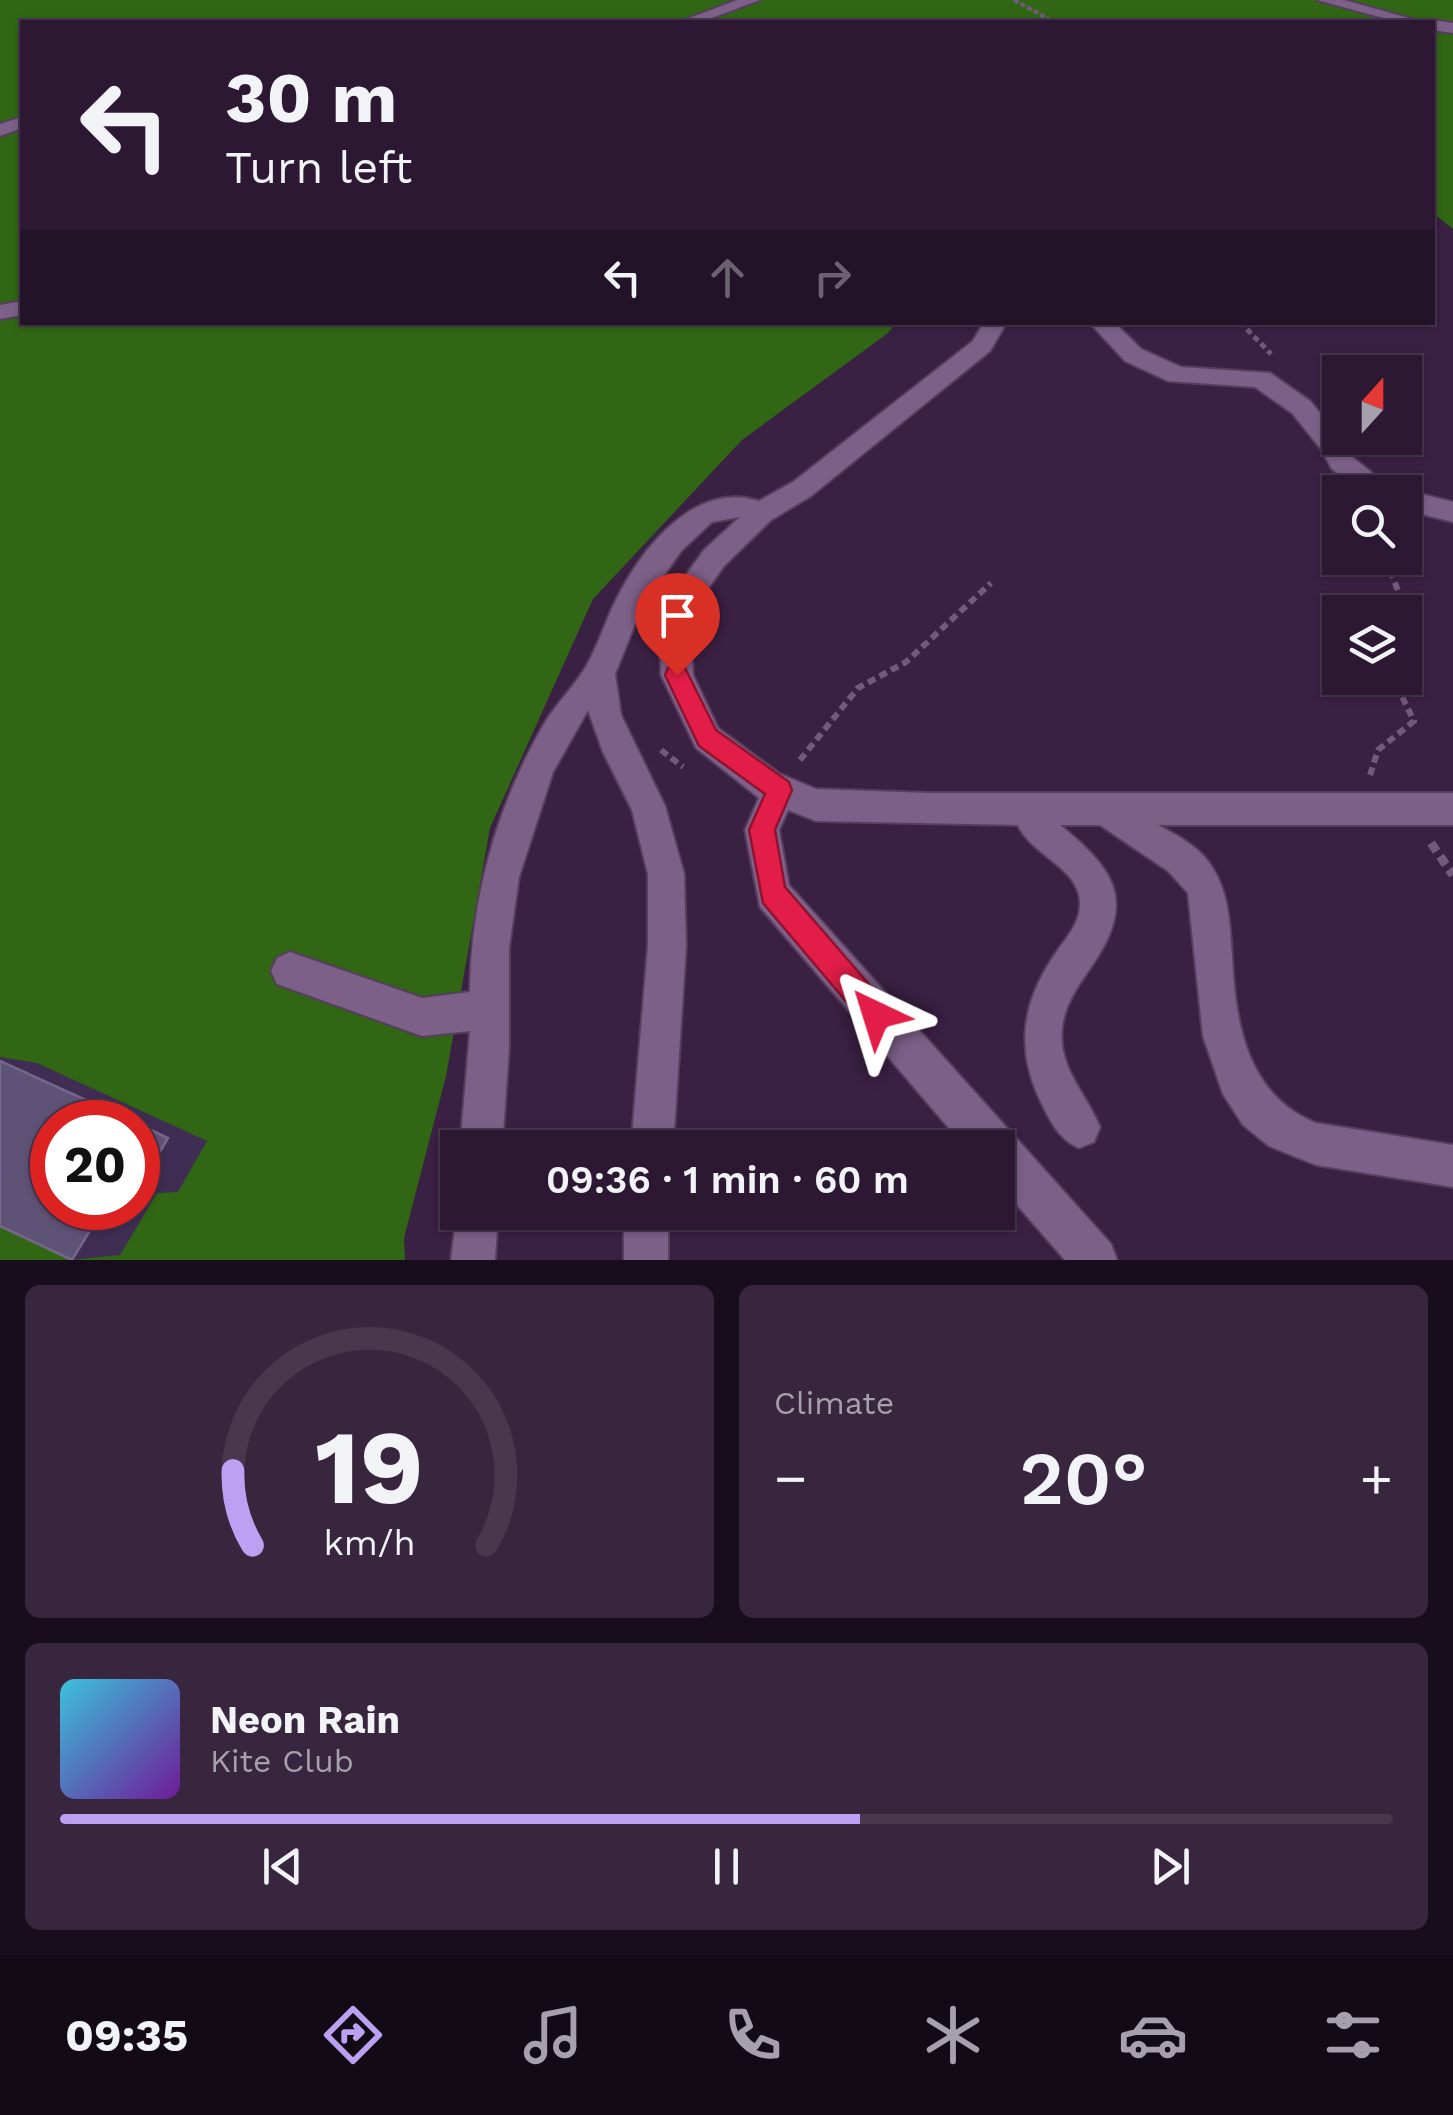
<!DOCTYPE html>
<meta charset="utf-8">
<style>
body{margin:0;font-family:"Work Sans",sans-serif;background:#38253e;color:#f1f3f6;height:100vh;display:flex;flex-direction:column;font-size:38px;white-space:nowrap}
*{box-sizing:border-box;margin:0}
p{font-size:32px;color:#a6a0ac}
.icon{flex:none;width:55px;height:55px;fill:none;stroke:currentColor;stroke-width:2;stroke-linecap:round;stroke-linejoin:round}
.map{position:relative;height:1260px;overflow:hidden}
.panel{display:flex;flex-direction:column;gap:25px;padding:25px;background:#180d1c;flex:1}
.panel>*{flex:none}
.guide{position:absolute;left:20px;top:20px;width:1415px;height:305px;border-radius:0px;box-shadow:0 2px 8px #0004,0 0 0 2px #48374d;background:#2c1832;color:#f1f3f6;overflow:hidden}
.needle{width:65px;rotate:21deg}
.buttons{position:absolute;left:1322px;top:355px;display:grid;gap:20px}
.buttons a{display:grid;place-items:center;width:100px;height:100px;border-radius:0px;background:#2c1832;box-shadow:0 2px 8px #0004,0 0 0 2px #48374d;font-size:50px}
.speed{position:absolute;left:30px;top:1100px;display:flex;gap:20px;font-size:50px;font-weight:700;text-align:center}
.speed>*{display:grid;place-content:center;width:130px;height:130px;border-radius:50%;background:#2c1832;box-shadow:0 2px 8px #0004,0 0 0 2px #48374d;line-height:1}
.speed .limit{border:15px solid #d22;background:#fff;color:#111}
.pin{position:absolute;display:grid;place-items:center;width:85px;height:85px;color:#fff;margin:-102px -42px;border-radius:50% 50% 50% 0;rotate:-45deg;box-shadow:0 0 10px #0007}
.pin .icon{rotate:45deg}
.me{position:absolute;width:110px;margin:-55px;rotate:319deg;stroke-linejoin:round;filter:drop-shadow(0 0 8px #0008)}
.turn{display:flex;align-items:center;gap:35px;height:210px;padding:0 40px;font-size:45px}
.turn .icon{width:130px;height:130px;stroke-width:2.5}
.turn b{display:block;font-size:70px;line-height:85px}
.lanes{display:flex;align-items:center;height:95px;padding:0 40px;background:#0003;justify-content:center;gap:50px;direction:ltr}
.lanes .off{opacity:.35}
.big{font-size:75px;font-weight:600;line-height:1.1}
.panel .widget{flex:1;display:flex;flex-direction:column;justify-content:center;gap:15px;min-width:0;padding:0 35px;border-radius:15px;background:#38253e}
.panel .dial{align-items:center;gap:0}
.dial svg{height:260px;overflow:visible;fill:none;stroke:#48374d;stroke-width:7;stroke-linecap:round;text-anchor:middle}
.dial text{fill:#f1f3f6;stroke:none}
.song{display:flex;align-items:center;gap:30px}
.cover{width:120px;height:120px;border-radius:15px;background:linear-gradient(135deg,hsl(190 70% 55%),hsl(280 70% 35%))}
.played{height:10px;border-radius:5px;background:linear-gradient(90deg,#bca0f2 60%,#48374d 60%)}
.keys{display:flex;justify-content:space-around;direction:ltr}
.heat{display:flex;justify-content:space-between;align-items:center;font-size:55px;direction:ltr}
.panel .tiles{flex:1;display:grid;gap:25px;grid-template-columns:1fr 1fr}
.widget:last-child{grid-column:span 2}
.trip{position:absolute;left:440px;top:1130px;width:575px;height:100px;border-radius:0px;background:#2c1832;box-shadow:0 2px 8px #0004,0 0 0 2px #48374d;font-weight:600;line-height:100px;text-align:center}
.menu{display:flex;height:160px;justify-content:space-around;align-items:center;background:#120a14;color:#a6a0ac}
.menu .icon{width:70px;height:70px}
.menu .current{color:#bca0f2}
.menu b{font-size:45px;color:#f1f3f6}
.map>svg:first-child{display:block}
</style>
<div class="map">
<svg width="1453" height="1260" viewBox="0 0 1453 1260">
<rect width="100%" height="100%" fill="#3a2043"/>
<path fill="#306614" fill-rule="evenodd" d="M 0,0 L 1453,0 L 1453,229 L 1433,213 L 1432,22 L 22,22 L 22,322 L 896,323 L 888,333 L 742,440 L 593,599 L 490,828 L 446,1076 L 404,1238 L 405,1260 L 0,1260 ZM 52,1122 L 138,1122 L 138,1208 L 52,1208 Z"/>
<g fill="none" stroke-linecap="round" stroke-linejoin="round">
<g stroke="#563e5d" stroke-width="4">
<path id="minor" d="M 737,0 L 760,0 L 701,22 L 679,22 Z
M 1317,0 L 1344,0 L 1423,22 L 1398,22 Z
M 1432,20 L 1453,23 L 1453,33 L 1432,30 L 1432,22 L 1426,22 Z
M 22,117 L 22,128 L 0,136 L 0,124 Z
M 22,301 L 22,315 L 0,319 L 0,305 Z
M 984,322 L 1007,322 L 990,351 L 811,496 L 771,520 L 724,566 L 704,594 L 690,631 L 693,675 L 718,728 L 780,774 L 816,789 L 929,793 L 1453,793 L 1453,825 L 1158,825 C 1178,836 1200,847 1212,867 C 1229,893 1230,926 1232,956 C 1235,1024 1247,1095 1316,1123 L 1453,1145 L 1453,1187 L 1316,1165 L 1269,1146 L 1243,1125 L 1223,1094 L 1203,1036 L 1188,893 L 1168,871 L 1100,825 L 1060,825 C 1115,870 1137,901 1091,967 C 1078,986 1064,1005 1062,1029 C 1058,1068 1086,1093 1100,1127 L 1094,1142 L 1079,1148 C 1059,1139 1050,1121 1041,1102 C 1014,1046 1023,999 1058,950 C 1069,935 1081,921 1080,901 C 1078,867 1031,855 1018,825 L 816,821 L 788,810 L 779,830 L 789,885 L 1111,1244 L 1117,1260 L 1065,1260 L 998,1183 L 998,1148 L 966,1148 L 760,907 L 745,830 L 759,798 L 696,748 L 661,675 L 660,631 L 676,589 L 704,550 L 740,517 L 712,522 L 681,551 L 641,609 L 615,674 L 621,715 L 665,806 L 684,874 L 686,946 L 673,1148 L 631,1148 L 648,946 L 648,874 L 632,810 L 603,752 L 588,710 L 553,772 L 519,877 L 509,948 L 509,1048 L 502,1148 L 460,1148 L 470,1031 L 422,1036 L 277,984 L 271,971 L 277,958 L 290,952 L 422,998 L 470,992 C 471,897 497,806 544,724 C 557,702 577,684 588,663 C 599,643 606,620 616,600 C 641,549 695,480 759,501 L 793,482 L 973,341 Z
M 1089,322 L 1114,322 L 1141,349 L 1181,367 L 1270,373 L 1310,401 L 1341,438 L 1351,456 L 1387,485 L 1391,492 L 1361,492 L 1332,469 L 1321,449 L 1292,413 L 1255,387 L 1168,381 L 1125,361 Z
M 1405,490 L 1453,502 L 1453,522 L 1405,510 L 1405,492 L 1396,492 Z
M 458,1204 L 458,1212 L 498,1212 L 495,1260 L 451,1260 Z
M 624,1212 L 668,1212 L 668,1260 L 624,1260 Z"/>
</g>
<path stroke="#725b7a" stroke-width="4" stroke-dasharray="5 2.5" stroke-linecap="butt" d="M 1014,0 L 1054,22"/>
<path stroke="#725b7a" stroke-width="5" stroke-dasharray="6 4" stroke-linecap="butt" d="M 1240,322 L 1271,354"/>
<path stroke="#725b7a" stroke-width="6" stroke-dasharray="8 5" stroke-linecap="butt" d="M 1386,558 L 1398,591 L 1397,612
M 661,750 L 683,767
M 800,760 L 858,688 L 906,662 L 991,583
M 1370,775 L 1378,750 L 1414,721 L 1393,678"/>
<path stroke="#725b7a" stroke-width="9" stroke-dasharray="10 6" stroke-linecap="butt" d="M 1431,843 L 1453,875"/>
<use href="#minor" fill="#7d6088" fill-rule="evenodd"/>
</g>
<path fill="#3f2d53" d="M 0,1057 L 37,1063 L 207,1141 L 178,1192 L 157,1193 L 120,1255 L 72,1260 L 104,1208 L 138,1208 L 138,1122 L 134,1122 L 0,1061 Z"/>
<path fill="#5f5277" stroke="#75678a" stroke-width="2.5" d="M 0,1061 L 134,1122 L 52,1122 L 52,1208 L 104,1208 L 72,1260 L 0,1226 Z
M 138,1124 L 168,1138 L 138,1189 Z"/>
<path fill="#e11d48" stroke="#92132f" stroke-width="2.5" d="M 677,665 L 685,668 L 716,730 L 789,782 L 792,790 L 775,830 L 785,887 L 886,1004 L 891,1015 L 886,1025 L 876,1030 L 866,1025 L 763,903 L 749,830 L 765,794 L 699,746 L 665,675 L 668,668 Z"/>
</svg>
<div class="buttons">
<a><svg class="needle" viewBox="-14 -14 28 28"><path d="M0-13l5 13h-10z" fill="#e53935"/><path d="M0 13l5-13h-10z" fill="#a6a0ac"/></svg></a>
<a><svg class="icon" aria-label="search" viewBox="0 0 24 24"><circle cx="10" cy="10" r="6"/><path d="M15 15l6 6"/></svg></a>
<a><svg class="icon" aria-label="layers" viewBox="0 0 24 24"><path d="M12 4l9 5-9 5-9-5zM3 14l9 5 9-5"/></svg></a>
</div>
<div class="speed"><div class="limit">20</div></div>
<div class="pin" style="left:677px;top:675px;background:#d93025"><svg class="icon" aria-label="arrive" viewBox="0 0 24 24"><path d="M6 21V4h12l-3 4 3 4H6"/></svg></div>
<svg class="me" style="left:876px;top:1015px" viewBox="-20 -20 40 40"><path d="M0-17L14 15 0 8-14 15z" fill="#e11d48" stroke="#fff" stroke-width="4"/></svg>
<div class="trip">09:36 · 1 min · 60 m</div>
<div class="guide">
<div class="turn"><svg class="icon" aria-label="left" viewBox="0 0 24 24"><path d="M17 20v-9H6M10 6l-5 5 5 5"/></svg><div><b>30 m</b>Turn left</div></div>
<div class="lanes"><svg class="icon" aria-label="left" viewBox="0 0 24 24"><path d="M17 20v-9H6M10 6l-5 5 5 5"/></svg><svg class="icon off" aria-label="ahead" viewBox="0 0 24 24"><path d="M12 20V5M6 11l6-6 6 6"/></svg><svg class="icon off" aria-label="right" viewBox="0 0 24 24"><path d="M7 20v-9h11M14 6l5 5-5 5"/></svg></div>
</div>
</div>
<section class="panel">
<div class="tiles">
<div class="widget dial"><svg viewBox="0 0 100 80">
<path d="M14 69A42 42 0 1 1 86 69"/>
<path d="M14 69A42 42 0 0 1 8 46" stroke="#bca0f2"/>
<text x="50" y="56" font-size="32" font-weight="700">19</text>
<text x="50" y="72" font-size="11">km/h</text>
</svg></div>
<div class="widget"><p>Climate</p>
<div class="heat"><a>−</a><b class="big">20°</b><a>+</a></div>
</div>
<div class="widget">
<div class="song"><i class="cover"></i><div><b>Neon Rain</b><p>Kite Club</p></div></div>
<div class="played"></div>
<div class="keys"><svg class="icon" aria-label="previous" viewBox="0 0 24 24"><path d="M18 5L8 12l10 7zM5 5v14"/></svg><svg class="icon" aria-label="pause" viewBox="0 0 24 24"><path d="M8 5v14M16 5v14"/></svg><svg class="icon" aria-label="next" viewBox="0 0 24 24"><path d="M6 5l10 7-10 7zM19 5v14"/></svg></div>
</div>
</div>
</section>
<nav class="menu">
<b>09:35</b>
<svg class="icon current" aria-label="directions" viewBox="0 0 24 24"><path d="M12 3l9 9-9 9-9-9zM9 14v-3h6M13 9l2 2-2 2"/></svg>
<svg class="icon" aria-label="music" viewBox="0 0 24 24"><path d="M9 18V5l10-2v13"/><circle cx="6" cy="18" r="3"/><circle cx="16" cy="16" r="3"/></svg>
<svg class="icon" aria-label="phone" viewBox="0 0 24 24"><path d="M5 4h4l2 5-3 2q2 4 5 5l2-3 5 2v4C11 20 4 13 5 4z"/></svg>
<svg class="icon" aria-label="climate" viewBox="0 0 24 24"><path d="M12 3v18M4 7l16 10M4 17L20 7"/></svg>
<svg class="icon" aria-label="car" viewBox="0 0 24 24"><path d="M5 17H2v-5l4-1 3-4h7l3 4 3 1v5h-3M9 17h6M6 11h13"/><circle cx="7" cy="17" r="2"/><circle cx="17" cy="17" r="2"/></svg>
<svg class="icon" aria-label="filters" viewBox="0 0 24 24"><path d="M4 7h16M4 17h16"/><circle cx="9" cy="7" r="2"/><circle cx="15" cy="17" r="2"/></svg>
</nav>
